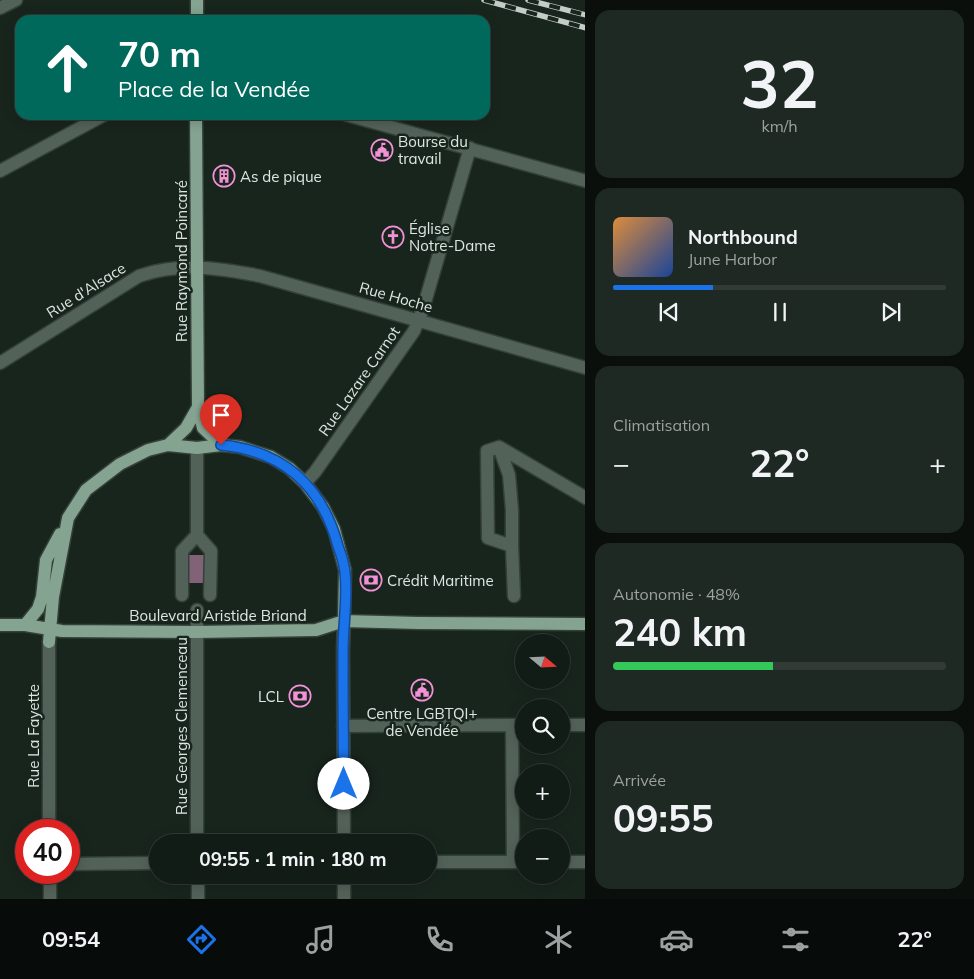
<!DOCTYPE html>
<html lang="fr">
<meta charset="utf-8">
<style>
body{margin:0;font-family:Mulish,sans-serif;background:#1f2923;color:#f1f3f6;height:100vh;display:flex;flex-direction:column;font-size:19px;white-space:nowrap}
*{box-sizing:border-box;margin:0}
p{font-size:16px;color:#9ca1a1}
.icon{flex:none;width:28px;height:28px;fill:none;stroke:currentColor;stroke-width:2;stroke-linecap:round;stroke-linejoin:round}
.map{position:relative;flex:1;overflow:hidden}
.panel{display:flex;flex-direction:column;gap:10px;padding:10px;background:#0a0f0c;width:389px}
.panel>*{flex:none}
.guide{position:absolute;left:15px;top:15px;width:475px;height:105px;border-radius:15px;box-shadow:0 2px 12px #0003,0 0 0 1px #313a35;background:#00695c;color:#fff;overflow:hidden}
.needle{width:32px;rotate:109deg}
.controls{position:absolute;left:515px;top:634px;display:grid;gap:10px}
.controls a{display:grid;place-items:center;width:55px;height:55px;border-radius:50%;background:#121c16;box-shadow:0 2px 12px #0003,0 0 0 1px #313a35;font-size:25px}
.speed{position:absolute;left:15px;top:819px;display:flex;gap:10px;font-size:25px;font-weight:700;text-align:center}
.speed>*{display:grid;place-content:center;width:65px;height:65px;border-radius:50%;background:#121c16;box-shadow:0 2px 12px #0003,0 0 0 1px #313a35;line-height:1}
.speed .limit{border:8px solid #d22;background:#fff;color:#111}
.pin{position:absolute;display:grid;place-items:center;width:42px;height:42px;color:#fff;margin:-51px -21px;border-radius:50% 50% 50% 0;rotate:-45deg;box-shadow:0 0 5px #0007}
.pin .icon{rotate:45deg}
.me{position:absolute;width:55px;margin:-28px;rotate:0deg;stroke-linejoin:round;filter:drop-shadow(0 0 4px #0008)}
.turn{display:flex;align-items:center;gap:18px;height:105px;padding:0 20px;font-size:22px}
.turn .icon{width:65px;height:65px;stroke-width:2.5}
.turn b{display:block;font-size:35px;line-height:42px}
.big{font-size:38px;font-weight:700;line-height:1.1}
.panel .tile{flex:1;display:flex;flex-direction:column;justify-content:center;gap:8px;min-width:0;padding:0 18px;border-radius:15px;background:#1f2923}
.panel .dial{align-items:center;gap:0}
.dial b{font-size:65px;line-height:1}
.song{display:flex;align-items:center;gap:15px}
.cover{width:60px;height:60px;border-radius:8px;background:linear-gradient(135deg,hsl(30 70% 55%),hsl(220 70% 35%))}
.played{height:5px;border-radius:2px;background:linear-gradient(90deg,#1a73e8 30%,#313a35 30%)}
.keys{display:flex;justify-content:space-around;direction:ltr}
.heat{display:flex;justify-content:space-between;align-items:center;font-size:28px;direction:ltr}
.charge{height:8px;border-radius:4px;background:linear-gradient(90deg,#34c759 48%,#313a35 0)}
.trip{position:absolute;left:149px;top:834px;width:288px;height:50px;border-radius:25px;background:#121c16;box-shadow:0 2px 12px #0003,0 0 0 1px #313a35;font-weight:700;line-height:50px;text-align:center}
.menu{display:flex;height:80px;justify-content:space-around;align-items:center;background:#070b09;color:#9ca1a1}
.menu .icon{width:35px;height:35px}
.menu .selected{color:#1a73e8}
.menu b{font-size:22px;color:#f1f3f6}
main{display:flex;flex:1;min-height:0}
.map>svg:first-child{display:block}
</style>
<main>
<div class="map">
<svg width="586" height="899" viewBox="0 0 586 899">
<rect width="100%" height="100%" fill="#18251d"/>
<path fill="#826277" d="M 188,555 L 205,555 L 205,583 L 187,583 Z"/>
<g fill="none" stroke-linecap="round" stroke-linejoin="round">
<g stroke="#344038" stroke-width="15">
<path id="minor" d="M 0,8 L 16,0
M 347,115 L 586,181
M 0,171 L 104,115
M 0,363 L 139,276 C 180,262 219,268 260,276 L 586,368
M 499,447 L 509,475 L 512,510 L 512,546
M 305,483 L 315,472 L 414,331 L 423,309 L 470,148
M 197,535 L 197,448
M 182,595 L 182,551 L 197,535 L 211,551 L 210,595
M 514,596 L 512,546 L 488,538 L 487,451 L 499,447 L 586,498
M 197,610 L 197,842
M 49,642 L 49,830
M 512,725 L 513,862
M 561,725 L 586,725
M 343,726 L 524,725
M 344,842 L 343,649 L 344,621
M 428,862 L 524,862
M 561,862 L 586,862
M 69,864 L 158,863
M 50,872 L 50,899
M 198,875 L 198,899
M 344,899 L 344,875"/>
</g>
<g stroke="#344038" stroke-width="15">
<path id="major" d="M 197,0 L 197,20
M 196,115 L 198,407 L 203,428 L 221,445
M 168,445 L 186,428 L 198,407
M 0,625 L 25,625 L 62,631 L 197,632 L 316,630 L 344,621 L 419,623 L 586,624
M 25,625 L 38,609 L 42,597 L 46,560 L 60,534
M 49,642 L 53,597 L 68,518 L 86,490 L 120,464 L 148,450 L 168,445 L 197,448 L 221,445 L 240,447 L 271,457 L 289,468 L 305,483 L 323,507 L 334,529 L 345,570 L 344,621"/>
</g>
<use href="#minor" stroke="#536259" stroke-width="12"/>
<use href="#major" stroke="#84a390" stroke-width="12"/>
<g stroke="#c4ccc7" stroke-width="5.5">
<path id="rail" d="M 484,0 L 586,28
M 528,0 L 586,15"/>
</g>
<use href="#rail" stroke="#18251d" stroke-width="4" stroke-dasharray="11" stroke-linecap="butt"/>
</g>
<g fill="none" stroke-linecap="round" stroke-linejoin="round">
<g stroke="#114b97" stroke-width="12">
<path id="route" d="M 221,445 C 283,451 322,486 338,546 C 341,554 344,563 345,572 C 348,598 343,625 343,651 C 343,696 343,740 344,784"/>
</g>
<use href="#route" stroke="#1a73e8" stroke-width="9"/>
</g>
<defs>
<g id="civic-ring" transform="scale(1.125)"><circle r="9.5" fill="#18251d" stroke="#f291d7" stroke-width="1.5"/><path d="M-.6-6.5H3V-4.5H.6V-3L4-1V1h2V6H-6V1h2V-1L-.6-3ZM-1.2 2.5V6h2.4V2.5Z" fill="#f291d7"/></g>
<g id="building-ring" transform="scale(1.125)"><circle r="9.5" fill="#18251d" stroke="#f291d7" stroke-width="1.5"/><path d="M-4-6H4V6H1V3H-1V6H-4ZM-2.5-4.3h1.7v1.8h-1.7ZM.8-4.3h1.7v1.8H.8ZM-2.5-1h1.7V.8h-1.7ZM.8-1h1.7V.8H.8Z" fill="#f291d7"/></g>
<g id="church-ring" transform="scale(1.125)"><circle r="9.5" fill="#18251d" stroke="#f291d7" stroke-width="1.5"/><path d="M-1.2-6h2.4v3.5h3.3v2.4h-3.3V6h-2.4V-.1h-3.3v-2.4h3.3Z" fill="#f291d7"/></g>
<g id="bank-ring" transform="scale(1.125)"><circle r="9.5" fill="#18251d" stroke="#f291d7" stroke-width="1.5"/><path d="M-6-4H6V4H-6ZM0-2.3a2.3 2.3 0 1 0 0 4.6a2.3 2.3 0 1 0 0-4.6Z" fill="#f291d7"/></g>
</defs>
<g fill-rule="evenodd">
<use href="#civic-ring" x="382" y="150"/>
<use href="#building-ring" x="224" y="176"/>
<use href="#church-ring" x="393" y="237"/>
<use href="#bank-ring" x="371" y="580"/>
<use href="#civic-ring" x="422" y="690"/>
<use href="#bank-ring" x="300" y="696"/>
</g>
<g text-anchor="middle" dominant-baseline="central" stroke-width="5" stroke-linejoin="round" paint-order="stroke">
<g font-size="15" fill="#dee6e1" stroke="#18251d" text-anchor="start">
<text x="398" y="141">Bourse du<tspan x="398" dy="17">travail</tspan></text>
<text x="240" y="176">As de pique</text>
<text x="409" y="228">Église<tspan x="409" dy="17">Notre-Dame</tspan></text>
<text x="387" y="580">Crédit Maritime</text>
<text x="284" y="696" text-anchor="end">LCL</text>
<text x="422" y="713" text-anchor="middle">Centre LGBTQI+<tspan x="422" dy="17">de Vendée</tspan></text>
</g>
<g font-size="15" fill="#dee6e1" stroke="#18251d">
<text transform="translate(181 261) rotate(-90)">Rue Raymond Poincaré</text>
<text transform="translate(86 290) rotate(-32)">Rue d'Alsace</text>
<text transform="translate(396 297) rotate(16)">Rue Hoche</text>
<text transform="translate(359 381) rotate(-55)">Rue Lazare Carnot</text>
<text x="218" y="615">Boulevard Aristide Briand</text>
<text transform="translate(181 726) rotate(-90)">Rue Georges Clemenceau</text>
<text transform="translate(33 736) rotate(-90)">Rue La Fayette</text>
</g>
</g>
</svg>
<div class="controls">
<a><svg class="needle" viewBox="-14 -14 28 28"><path d="M0-13l5 13h-10z" fill="#e53935"/><path d="M0 13l5-13h-10z" fill="#9ca1a1"/></svg></a>
<a><svg class="icon" aria-label="search" viewBox="0 0 24 24"><circle cx="10" cy="10" r="6"/><path d="M15 15l6 6"/></svg></a>
<a>+</a>
<a>−</a>
</div>
<div class="speed"><div class="limit">40</div></div>
<div class="pin" style="left:221px;top:445px;background:#d93025"><svg class="icon" aria-label="arrive" viewBox="0 0 24 24"><path d="M6 21V4h12l-3 4 3 4H6"/></svg></div>
<svg class="me" style="left:344px;top:784px" viewBox="-20 -20 40 40"><circle r="19" fill="#fff"/><path d="M0-13L10 11 0 6-10 11z" fill="#1a73e8"/></svg>
<div class="trip">09:55 · 1 min · 180 m</div>
<div class="guide">
<div class="turn"><svg class="icon" aria-label="ahead" viewBox="0 0 24 24"><path d="M12 20V5M6 11l6-6 6 6"/></svg><div><b>70 m</b>Place de la Vendée</div></div>
</div>
</div>
<section class="panel">
<div class="tile dial"><b>32</b><p>km/h</p></div>
<div class="tile">
<div class="song"><i class="cover"></i><div><b>Northbound</b><p>June Harbor</p></div></div>
<div class="played"></div>
<div class="keys"><svg class="icon" aria-label="previous" viewBox="0 0 24 24"><path d="M18 5L8 12l10 7zM5 5v14"/></svg><svg class="icon" aria-label="pause" viewBox="0 0 24 24"><path d="M8 5v14M16 5v14"/></svg><svg class="icon" aria-label="next" viewBox="0 0 24 24"><path d="M6 5l10 7-10 7zM19 5v14"/></svg></div>
</div>
<div class="tile"><p>Climatisation</p>
<div class="heat"><a>−</a><b class="big">22°</b><a>+</a></div>
</div>
<div class="tile"><p>Autonomie · 48%</p><b class="big">240 km</b><div class="charge"></div></div>
<div class="tile"><p>Arrivée</p><b class="big">09:55</b></div>
</section>
</main>
<nav class="menu">
<b>09:54</b>
<svg class="icon selected" aria-label="directions" viewBox="0 0 24 24"><path d="M12 3l9 9-9 9-9-9zM9 14v-3h6M13 9l2 2-2 2"/></svg>
<svg class="icon" aria-label="music" viewBox="0 0 24 24"><path d="M9 18V5l10-2v13"/><circle cx="6" cy="18" r="3"/><circle cx="16" cy="16" r="3"/></svg>
<svg class="icon" aria-label="phone" viewBox="0 0 24 24"><path d="M5 4h4l2 5-3 2q2 4 5 5l2-3 5 2v4C11 20 4 13 5 4z"/></svg>
<svg class="icon" aria-label="climate" viewBox="0 0 24 24"><path d="M12 3v18M4 7l16 10M4 17L20 7"/></svg>
<svg class="icon" aria-label="car" viewBox="0 0 24 24"><path d="M5 17H2v-5l4-1 3-4h7l3 4 3 1v5h-3M9 17h6M6 11h13"/><circle cx="7" cy="17" r="2"/><circle cx="17" cy="17" r="2"/></svg>
<svg class="icon" aria-label="filters" viewBox="0 0 24 24"><path d="M4 7h16M4 17h16"/><circle cx="9" cy="7" r="2"/><circle cx="15" cy="17" r="2"/></svg>
<b>22°</b>
</nav>
